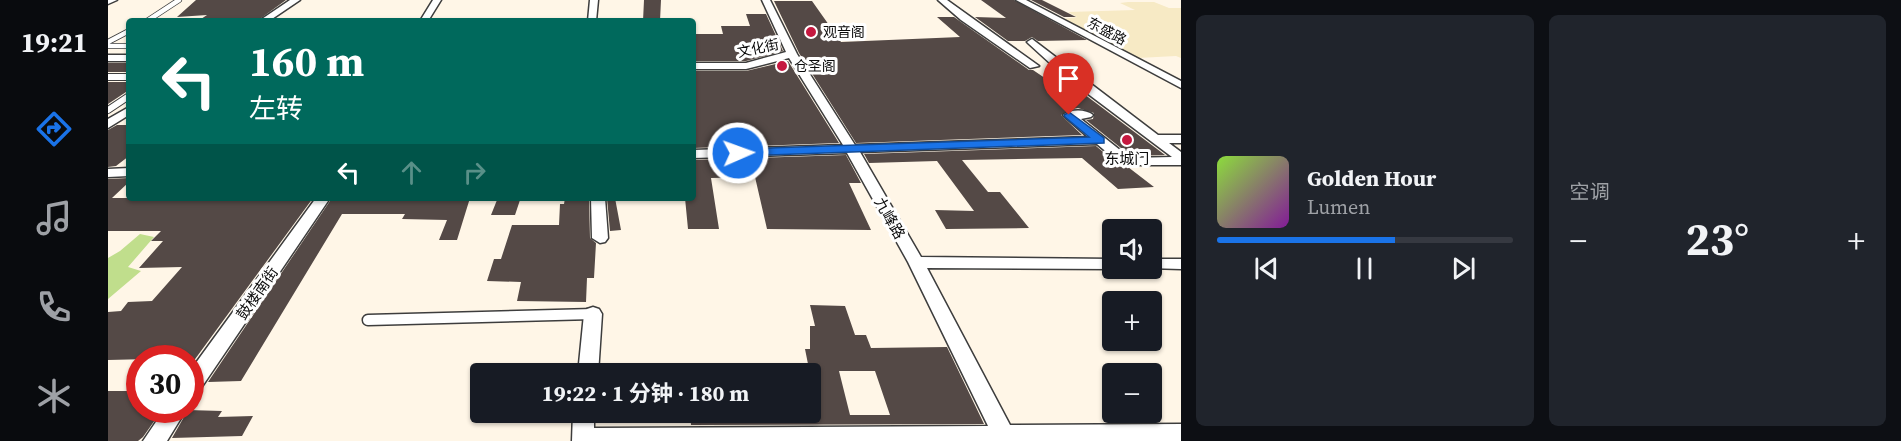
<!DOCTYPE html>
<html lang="zh">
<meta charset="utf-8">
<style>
body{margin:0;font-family:"Source Serif 4","Noto Sans SC",serif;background:#20242c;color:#f1f3f6;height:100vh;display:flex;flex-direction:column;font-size:22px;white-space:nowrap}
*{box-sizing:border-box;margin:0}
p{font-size:20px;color:#9ea1a6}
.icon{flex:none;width:33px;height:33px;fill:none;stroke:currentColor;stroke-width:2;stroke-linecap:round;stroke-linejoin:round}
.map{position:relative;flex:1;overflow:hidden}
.panel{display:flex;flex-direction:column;gap:15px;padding:15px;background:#0d0f14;width:720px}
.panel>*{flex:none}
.banner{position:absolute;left:18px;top:18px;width:570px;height:183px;border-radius:6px;box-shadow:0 2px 4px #0004;background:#00695c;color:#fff;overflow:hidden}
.tools{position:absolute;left:994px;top:219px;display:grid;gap:12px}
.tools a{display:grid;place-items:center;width:60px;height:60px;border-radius:6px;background:#171b24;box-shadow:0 2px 4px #0004;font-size:30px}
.speed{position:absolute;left:18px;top:345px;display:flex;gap:12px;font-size:30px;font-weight:700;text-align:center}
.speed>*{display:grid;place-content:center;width:78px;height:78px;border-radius:50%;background:#171b24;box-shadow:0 2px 4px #0004;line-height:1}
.speed .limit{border:9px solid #d22;background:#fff;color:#111}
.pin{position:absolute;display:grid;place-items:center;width:51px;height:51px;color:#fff;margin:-62px -26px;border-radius:50% 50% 50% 0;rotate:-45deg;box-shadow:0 0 6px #0007}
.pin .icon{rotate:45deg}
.me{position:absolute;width:66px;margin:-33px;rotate:88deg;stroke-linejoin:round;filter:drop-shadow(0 0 4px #0008)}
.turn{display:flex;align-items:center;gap:21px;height:126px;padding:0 24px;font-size:27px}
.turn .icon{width:78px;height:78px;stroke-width:2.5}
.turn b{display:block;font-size:42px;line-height:51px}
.lanes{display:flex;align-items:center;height:57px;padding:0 24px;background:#0003;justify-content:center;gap:30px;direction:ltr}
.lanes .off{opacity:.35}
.big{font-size:45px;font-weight:700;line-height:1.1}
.panel .tile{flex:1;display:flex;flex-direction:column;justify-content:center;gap:9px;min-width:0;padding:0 21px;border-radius:9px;background:#20242c}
.song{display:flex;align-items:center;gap:18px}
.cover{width:72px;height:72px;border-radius:9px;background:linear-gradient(135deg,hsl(90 70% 55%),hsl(290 70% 35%))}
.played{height:6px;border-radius:3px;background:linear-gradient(90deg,#1a73e8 60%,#363941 60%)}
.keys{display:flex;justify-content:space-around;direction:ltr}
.heat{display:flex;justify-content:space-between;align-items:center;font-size:33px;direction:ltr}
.panel .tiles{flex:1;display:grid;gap:15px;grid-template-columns:repeat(2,1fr)}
.trip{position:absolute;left:362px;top:363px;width:351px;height:60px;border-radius:6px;background:#171b24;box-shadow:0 2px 4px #0004;font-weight:700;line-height:60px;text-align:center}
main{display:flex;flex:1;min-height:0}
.tab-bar{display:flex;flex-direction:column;width:108px;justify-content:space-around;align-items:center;background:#090b0e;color:#9ea1a6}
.tab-bar .icon{width:42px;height:42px}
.tab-bar .current{color:#1a73e8}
.tab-bar b{font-size:27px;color:#f1f3f6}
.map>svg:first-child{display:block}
</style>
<main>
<nav class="tab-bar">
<b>19:21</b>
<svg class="icon current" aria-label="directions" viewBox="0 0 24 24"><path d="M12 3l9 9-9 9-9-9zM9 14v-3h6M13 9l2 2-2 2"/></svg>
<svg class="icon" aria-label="music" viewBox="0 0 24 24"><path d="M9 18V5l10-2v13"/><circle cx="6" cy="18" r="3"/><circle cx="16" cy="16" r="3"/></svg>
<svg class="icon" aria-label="phone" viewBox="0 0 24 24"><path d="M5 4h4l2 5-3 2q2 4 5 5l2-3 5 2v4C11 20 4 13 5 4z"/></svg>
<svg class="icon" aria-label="climate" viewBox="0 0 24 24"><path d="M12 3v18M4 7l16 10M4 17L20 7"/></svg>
</nav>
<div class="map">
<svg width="1073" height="441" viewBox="0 0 1073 441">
<rect width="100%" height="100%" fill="#fff6e7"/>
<path fill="#f7eac5" d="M 1020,2 L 1046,2 L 1061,8 L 1073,8 L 1073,58 L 1068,56 L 1030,58 L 956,19 L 969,17 L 960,12 L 1027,10 L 1012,3 Z"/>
<path fill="#c0de8c" d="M 32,234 L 46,237 L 20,267 L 33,271 L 0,299 L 0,258 L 12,251 Z"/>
<path fill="#544946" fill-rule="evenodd" d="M 88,0 L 178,0 L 149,21 L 90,21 L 99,15 L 69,17 Z
M 536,0 L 553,0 L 552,21 L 535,21 Z
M 873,0 L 906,0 L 979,40 L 930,41 L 924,37 L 917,41 L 900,41 L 867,17 L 898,18 Z
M 923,0 L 934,0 L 968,17 L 956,17 Z
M 666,1 L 704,1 L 733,42 L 852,37 L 829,17 L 846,17 L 921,70 L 925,70 L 956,91 L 972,91 L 1057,155 L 1023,156 L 978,120 L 985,119 L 986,113 L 970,108 L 961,110 L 953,115 L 974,135 L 748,143 L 691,53 Z
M 638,14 L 658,14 L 675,51 L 638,61 L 585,61 L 585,34 L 615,34 L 613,26 L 642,26 Z
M 680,61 L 731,143 L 585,148 L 585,71 L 638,71 Z
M 0,63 L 21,63 L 21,72 L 0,72 Z
M 0,82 L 21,82 L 21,90 L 0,104 Z
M 9,125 L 21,125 L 21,156 L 8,166 L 0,167 L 0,130 Z
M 988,146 L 1013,167 L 1020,167 L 1046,187 L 1010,189 L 974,158 L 854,160 L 880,192 L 892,192 L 921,228 L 838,229 L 827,210 L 866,211 L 829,161 L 761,163 L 756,154 Z
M 738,155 L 753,183 L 741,183 L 763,230 L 659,229 L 647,177 L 603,178 L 611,229 L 580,229 L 577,198 L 585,198 L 585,160 Z
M 21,178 L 21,182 L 4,198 L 205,198 L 82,366 L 82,358 L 0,360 L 0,312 L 13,311 L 20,302 L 44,301 L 74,267 L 31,268 L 55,241 L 43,241 L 53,231 L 0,231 L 0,179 Z
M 224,198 L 362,198 L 349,240 L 331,240 L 339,220 L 294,219 L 297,214 L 234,214 L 133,381 L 100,382 Z
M 457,198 L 481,198 L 482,238 L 488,243 L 486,278 L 479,278 L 478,302 L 409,301 L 413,282 L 379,281 L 386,259 L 393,259 L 404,225 L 451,225 L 452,204 L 456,204 Z
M 499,198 L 507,198 L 513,230 L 502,231 Z
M 389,200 L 412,200 L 407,215 L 383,215 Z
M 702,305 L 737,306 L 747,335 L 758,335 L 763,348 L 839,347 L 876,424 L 583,425 L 582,412 L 702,412 L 702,374 L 697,349 L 702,349 L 702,326 L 707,326 ZM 731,371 L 767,371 L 782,415 L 742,415 Z
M 0,391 L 32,391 L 32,410 L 54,410 L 35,437 L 30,441 L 0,441 Z
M 80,410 L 114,411 L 110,417 L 145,416 L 134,436 L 64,438 Z"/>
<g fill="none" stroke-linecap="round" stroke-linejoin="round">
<g stroke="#3d3d3d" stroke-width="6">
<path id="lane-far2" d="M 39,21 L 71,0
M 0,42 L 21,31
M 0,46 L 21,46"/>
</g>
<g stroke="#3d3d3d" stroke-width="8">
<path id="lane-far1" d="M 0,77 L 21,77
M 0,110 L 21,96"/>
</g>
<g stroke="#3d3d3d" stroke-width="13">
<path id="lane" d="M 260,320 L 485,314"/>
</g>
<g stroke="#3d3d3d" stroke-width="3">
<path id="street" d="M 0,0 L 9,0 L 0,4 Z
M 182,0 L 192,0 L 161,21 L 151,21 Z
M 325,0 L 333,0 L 320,21 L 312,21 Z
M 482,0 L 490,0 L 488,21 L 480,21 Z
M 654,0 L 662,0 L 689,54 L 747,145 L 980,137 L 955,115 C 962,109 978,109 985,115 L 983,117 L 973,119 L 1022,158 L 1064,157 L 955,75 L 921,44 L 919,42 L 924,39 L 1050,135 L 1073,135 L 1073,143 L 1061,143 L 1073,152 L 1073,165 L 1014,165 L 989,144 L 752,152 L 813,257 L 1005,259 L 1005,268 L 1009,268 L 1005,269 L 819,268 L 902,425 L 1073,424 L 1073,441 L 464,441 L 465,412 L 486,412 L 486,428 L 880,426 L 800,262 L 739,153 L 585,158 L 585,150 L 735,145 L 681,58 L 638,69 L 585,69 L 585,63 L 638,63 L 678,52 Z
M 830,0 L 839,0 L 931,66 L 922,68 L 853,20 Z
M 908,0 L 918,0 L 1073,81 L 1073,88 Z
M 0,55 L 21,55 L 21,61 L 0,61 Z
M 21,107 L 21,115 L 0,128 L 0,119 Z
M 21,168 L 21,176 L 0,177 L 0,169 Z
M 208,198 L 222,198 L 89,394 L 82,396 L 82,371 Z
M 483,198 L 497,198 L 500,238 L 497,242 L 492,243 L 484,238 Z
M 1044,259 L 1073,259 L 1073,269 L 1040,268 L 1044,268 Z
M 485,307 L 491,309 L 494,314 L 490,374 L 470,374 L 476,314 L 479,309 Z
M 56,410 L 78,410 L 59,441 L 35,441 Z"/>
</g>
<use href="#lane-far2" stroke="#fff" stroke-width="4.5"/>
<use href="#lane-far1" stroke="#fff" stroke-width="6"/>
<use href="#lane" stroke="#fff" stroke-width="10"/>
<use href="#street" fill="#fff" fill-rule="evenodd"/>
</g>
<path fill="#1a73e8" stroke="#114b97" stroke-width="1.5" d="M 961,112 L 996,138 L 996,143 L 630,156 L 624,153 L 630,149 L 981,137 L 957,117 L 956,115 Z"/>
<g fill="#c5183f" stroke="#fff" stroke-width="2">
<circle cx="703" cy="32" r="6"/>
<circle cx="674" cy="66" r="6"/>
<circle cx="1019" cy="140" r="6"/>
</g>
<g text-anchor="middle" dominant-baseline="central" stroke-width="6" stroke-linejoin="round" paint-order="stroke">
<g font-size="14" fill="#0a0a0a" stroke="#fff">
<text transform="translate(999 31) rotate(28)">东盛路</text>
<text transform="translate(650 48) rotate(-12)">文化街</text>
</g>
<g font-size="14" fill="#0a0a0a" stroke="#fff" text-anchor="start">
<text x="715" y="32">观音阁</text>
<text x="686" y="66">仓圣阁</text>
</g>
<g font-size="15" fill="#0a0a0a" stroke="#fff">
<text x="1019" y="158">东城门</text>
</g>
<g font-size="15" fill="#0a0a0a" stroke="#fff">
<text transform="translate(782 218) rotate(60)">九峰路</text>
<text transform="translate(149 293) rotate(-55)">鼓楼南街</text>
</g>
</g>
</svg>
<div class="tools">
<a><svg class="icon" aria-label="sound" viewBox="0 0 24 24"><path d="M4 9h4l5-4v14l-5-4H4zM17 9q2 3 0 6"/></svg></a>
<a>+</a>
<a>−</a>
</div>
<div class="speed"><div class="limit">30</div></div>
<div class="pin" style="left:961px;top:115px;background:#d93025"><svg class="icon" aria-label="arrive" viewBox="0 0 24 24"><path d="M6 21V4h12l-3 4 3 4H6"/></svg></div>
<svg class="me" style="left:630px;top:153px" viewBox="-20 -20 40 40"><circle r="17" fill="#1a73e8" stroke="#fff" stroke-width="3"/><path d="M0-11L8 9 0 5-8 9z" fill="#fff"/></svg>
<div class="trip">19:22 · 1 分钟 · 180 m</div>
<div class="banner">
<div class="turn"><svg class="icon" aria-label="left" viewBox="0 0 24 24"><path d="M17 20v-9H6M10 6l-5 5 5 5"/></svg><div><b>160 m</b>左转</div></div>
<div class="lanes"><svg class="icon" aria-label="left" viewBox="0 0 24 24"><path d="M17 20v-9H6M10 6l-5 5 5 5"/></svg><svg class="icon off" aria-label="ahead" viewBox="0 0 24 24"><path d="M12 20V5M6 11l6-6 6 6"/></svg><svg class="icon off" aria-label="right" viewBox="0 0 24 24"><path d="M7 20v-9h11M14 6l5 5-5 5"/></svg></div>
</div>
</div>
<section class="panel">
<div class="tiles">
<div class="tile">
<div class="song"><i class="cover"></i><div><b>Golden Hour</b><p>Lumen</p></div></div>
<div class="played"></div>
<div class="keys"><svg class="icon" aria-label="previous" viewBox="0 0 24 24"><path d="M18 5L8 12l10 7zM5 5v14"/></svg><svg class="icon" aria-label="pause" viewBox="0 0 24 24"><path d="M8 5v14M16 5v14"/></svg><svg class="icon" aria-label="next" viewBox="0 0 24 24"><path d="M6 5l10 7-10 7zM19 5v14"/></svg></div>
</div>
<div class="tile"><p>空调</p>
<div class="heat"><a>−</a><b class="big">23°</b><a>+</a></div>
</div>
</div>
</section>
</main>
